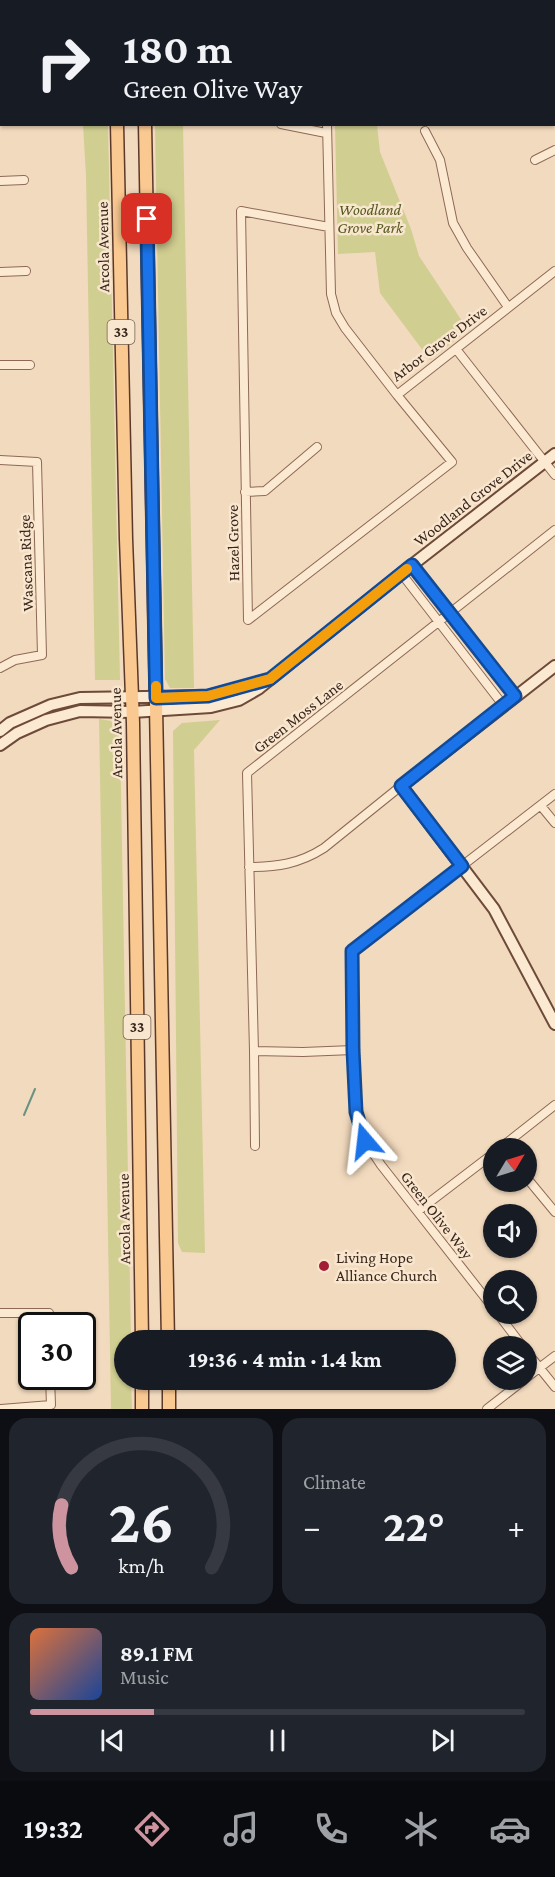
<!DOCTYPE html>
<meta charset="utf-8">
<style>
body{margin:0;font-family:"Crimson Pro",serif;background:#20242c;color:#f1f3f6;height:100vh;display:flex;flex-direction:column;font-size:22px;white-space:nowrap}
*{box-sizing:border-box;margin:0}
p{font-size:20px;color:#9ea1a6}
.icon{flex:none;width:33px;height:33px;fill:none;stroke:currentColor;stroke-width:2;stroke-linecap:round;stroke-linejoin:round}
.map{position:relative;height:1409px;overflow:hidden}
.side{display:flex;flex-direction:column;gap:9px;padding:9px;background:#0d0f14;flex:1}
.side>*{flex:none}
.hud{position:absolute;left:0px;top:0px;width:555px;height:126px;box-shadow:0 2px 4px #0004;background:#171b24;color:#f1f3f6;overflow:hidden}
.needle{width:39px;rotate:52deg}
.tools{position:absolute;left:483px;top:1138px;display:grid;gap:12px}
.tools a{display:grid;place-items:center;width:54px;height:54px;border-radius:50%;background:#171b24;box-shadow:0 2px 4px #0004;font-size:30px}
.speed{position:absolute;left:18px;top:1312px;display:flex;gap:12px;font-size:30px;font-weight:700;text-align:center}
.speed>*{display:grid;place-content:center;width:78px;height:78px;border-radius:50%;background:#171b24;box-shadow:0 2px 4px #0004;line-height:1}
.speed .limit{border:3px solid #111;border-radius:9px;background:#fff;color:#111}
.pin{position:absolute;display:grid;place-items:center;width:51px;height:51px;color:#fff;margin:-26px;border-radius:12px;box-shadow:0 3px 9px #0006}
.me{position:absolute;width:66px;margin:-33px;rotate:343deg;stroke-linejoin:round;filter:drop-shadow(0 0 4px #0008)}
.turn{display:flex;align-items:center;gap:21px;height:126px;padding:0 24px;font-size:27px}
.turn .icon{width:78px;height:78px;stroke-width:2.5}
.turn b{display:block;font-size:42px;line-height:51px}
.big{font-size:45px;font-weight:700;line-height:1.1}
.side .card{flex:1;display:flex;flex-direction:column;justify-content:center;gap:9px;min-width:0;padding:0 21px;border-radius:18px;background:#20242c}
.side .dial{align-items:center;gap:0}
.dial svg{height:156px;overflow:visible;fill:none;stroke:#363941;stroke-width:7;stroke-linecap:round;text-anchor:middle}
.dial text{fill:#f1f3f6;stroke:none}
.song{display:flex;align-items:center;gap:18px}
.cover{width:72px;height:72px;border-radius:9px;background:linear-gradient(135deg,hsl(20 70% 55%),hsl(220 70% 35%))}
.played{height:6px;border-radius:3px;background:linear-gradient(90deg,#cd939f 25%,#363941 25%)}
.keys{display:flex;justify-content:space-around;direction:ltr}
.heat{display:flex;justify-content:space-between;align-items:center;font-size:33px;direction:ltr}
.side .tiles{flex:1;display:grid;gap:9px;grid-template-columns:1fr 1fr}
.card:last-child{grid-column:span 2}
.trip{position:absolute;left:114px;top:1330px;width:342px;height:60px;border-radius:30px;background:#171b24;box-shadow:0 2px 4px #0004;font-weight:700;line-height:60px;text-align:center}
.menu{display:flex;height:96px;justify-content:space-around;align-items:center;background:#090b0e;color:#9ea1a6}
.menu .icon{width:42px;height:42px}
.menu .selected{color:#cd939f}
.menu b{font-size:27px;color:#f1f3f6}
.map>svg:first-child{display:block}
</style>
<div class="map">
<svg width="555" height="1409" viewBox="0 0 555 1409">
<rect width="100%" height="100%" fill="#f2dabe"/>
<path fill="#d1ce91" d="M 83,125 L 108,125 L 120,680 L 95,680 L 86,175 Z
M 155,125 L 183,125 L 194,688 L 170,688 L 165,679 Z
M 335,125 L 377,125 L 380,152 L 411,229 L 419,256 L 468,330 L 430,360 L 380,293 L 375,252 L 338,254 Z
M 99,719 L 111,721 L 120,735 L 131,1341 L 124,1341 L 124,1380 L 131,1380 L 132,1409 L 111,1409 Z
M 220,720 L 194,750 L 205,1253 L 182,1252 L 178,1243 L 173,731 L 182,723 Z"/>
<g fill="none" stroke-linecap="round" stroke-linejoin="round">
<path stroke="#689281" stroke-width="2" d="M 24,1115 L 35,1089"/>
<g stroke="#8d6955" stroke-width="10">
<path id="street" d="M 20,0 L 20,2
M 234,0 L 234,2
M 324,0 L 324,2
M 416,0 L 416,2
M 554,53 L 555,53
M 0,87 L 2,87
M 281,124 L 326,133
M 327,124 L 331,294 L 336,313 L 345,328 L 397,395 L 555,271
M 425,131 L 440,160 L 453,223 L 467,248 L 508,307
M 535,160 L 555,150
M 0,181 L 24,180
M 329,227 L 241,211 L 248,620 L 452,462 L 397,395
M 0,272 L 26,271
M 456,349 L 555,475
M 0,365 L 30,365
M 0,460 L 37,462 L 42,655 L 15,660 L 0,668
M 245,492 L 265,491 L 317,447
M 412,565 L 515,696
M 401,573 L 503,705
M 541,806 L 555,823
M 249,867 C 277,867 299,864 324,848 L 401,786
M 254,1051 L 303,1052 L 353,1050
M 255,1146 L 254,1051 L 247,773 L 555,530
M 499,1149 L 555,1105
M 526,1177 L 555,1212
M 418,1211 L 494,1153
M 494,1309 L 381,1165 L 365,1141 L 356,1112 L 353,1050 L 352,951 L 555,794
M 0,1313 L 49,1313 L 49,1326
M 498,1314 L 523,1347
M 526,1351 L 555,1387
M 526,1378 L 555,1356
M 1,1409 L 51,1405 L 50,1377
M 487,1409 L 524,1380"/>
</g>
<g stroke="#6e4a38" stroke-width="14">
<path id="secondary" d="M 555,666 L 401,786 L 494,909 L 555,1024
M 0,731 L 10,723 L 51,705 L 80,698 L 208,696 L 261,682
M 0,745 L 17,733 L 46,720 L 80,711 L 132,712 L 211,707 L 239,700 L 258,689 L 412,565 L 555,454"/>
</g>
<g stroke="#5a382a" stroke-width="15">
<path id="primary" d="M 115,0 L 115,2
M 143,0 L 143,2
M 117,124 L 126,539 L 133,723 L 142,1341
M 145,124 L 168,1341
M 142,1380 L 142,1409
M 169,1380 L 169,1409"/>
</g>
<use href="#street" stroke="#fce9d2" stroke-width="8"/>
<use href="#secondary" stroke="#fce9d2" stroke-width="10"/>
<use href="#primary" stroke="#fac891" stroke-width="12"/>
</g>
<g fill="none" stroke-linecap="round" stroke-linejoin="round">
<g stroke="#114b97" stroke-width="15">
<path id="route" d="M 147,219 L 156,698 L 208,696 L 270,679 L 412,565 L 515,696 L 401,786 L 462,866 L 352,951 L 353,1050 L 356,1112 L 365,1141"/>
</g>
<use href="#route" stroke="#1a73e8" stroke-width="10"/>
<path stroke="#f59e0b" stroke-width="10" d="M 156,686 L 156,698 L 208,696 L 270,679 L 407,569"/>
</g>
<circle fill="#a21e35" stroke="#f9e6ce" stroke-width="2" cx="324" cy="1266" r="6"/>
<g text-anchor="middle" dominant-baseline="central" stroke-width="5" stroke-linejoin="round" paint-order="stroke">
<g fill="#f9e6ce" stroke="#735f51" stroke-width="1.5">
<rect x="107.5" y="320" width="27" height="24" rx="4.5"/>
<rect x="123.5" y="1015" width="27" height="24" rx="4.5"/>
</g>
<g font-size="15" font-weight="bold" fill="#3a251b">
<text x="121" y="332">33</text>
<text x="137" y="1027">33</text>
</g>
<g font-size="16" font-style="italic" fill="#54591f" stroke="#f9e6ce">
<text x="370" y="209">Woodland<tspan x="370" dy="18">Grove Park</tspan></text>
</g>
<g font-size="16" fill="#3a251b" stroke="#f9e6ce">
<text transform="translate(103 247) rotate(-91)">Arcola Avenue</text>
<text transform="translate(439 343) rotate(-37)">Arbor Grove Drive</text>
<text transform="translate(473 498) rotate(-38)">Woodland Grove Drive</text>
<text transform="translate(233 543) rotate(-91)">Hazel Grove</text>
<text transform="translate(26 563) rotate(-92)">Wascana Ridge</text>
<text transform="translate(298 716) rotate(-38)">Green Moss Lane</text>
<text transform="translate(116 733) rotate(-91)">Arcola Avenue</text>
<text transform="translate(437 1215) rotate(52)">Green Olive Way</text>
<text transform="translate(124 1219) rotate(-91)">Arcola Avenue</text>
</g>
<g font-size="16" fill="#3a251b" stroke="#f9e6ce" text-anchor="start">
<text x="336" y="1257">Living Hope<tspan x="336" dy="18">Alliance Church</tspan></text>
</g>
</g>
</svg>
<div class="tools">
<a><svg class="needle" viewBox="-14 -14 28 28"><path d="M0-13l5 13h-10z" fill="#e53935"/><path d="M0 13l5-13h-10z" fill="#9ea1a6"/></svg></a>
<a><svg class="icon" aria-label="sound" viewBox="0 0 24 24"><path d="M4 9h4l5-4v14l-5-4H4zM17 9q2 3 0 6"/></svg></a>
<a><svg class="icon" aria-label="search" viewBox="0 0 24 24"><circle cx="10" cy="10" r="6"/><path d="M15 15l6 6"/></svg></a>
<a><svg class="icon" aria-label="layers" viewBox="0 0 24 24"><path d="M12 4l9 5-9 5-9-5zM3 14l9 5 9-5"/></svg></a>
</div>
<div class="speed"><div class="limit">30</div></div>
<div class="pin" style="left:147px;top:219px;background:#d93025"><svg class="icon" aria-label="arrive" viewBox="0 0 24 24"><path d="M6 21V4h12l-3 4 3 4H6"/></svg></div>
<svg class="me" style="left:365px;top:1141px" viewBox="-20 -20 40 40"><path d="M0-17L14 15 0 8-14 15z" fill="#1a73e8" stroke="#fff" stroke-width="4"/></svg>
<div class="trip">19:36 · 4 min · 1.4 km</div>
<div class="hud">
<div class="turn"><svg class="icon" aria-label="right" viewBox="0 0 24 24"><path d="M7 20v-9h11M14 6l5 5-5 5"/></svg><div><b>180 m</b>Green Olive Way</div></div>
</div>
</div>
<section class="side">
<div class="tiles">
<div class="card dial"><svg viewBox="0 0 100 80">
<path d="M14 69A42 42 0 1 1 86 69"/>
<path d="M14 69A42 42 0 0 1 9 37" stroke="#cd939f"/>
<text x="50" y="56" font-size="32" font-weight="700">26</text>
<text x="50" y="72" font-size="11">km/h</text>
</svg></div>
<div class="card"><p>Climate</p>
<div class="heat"><a>−</a><b class="big">22°</b><a>+</a></div>
</div>
<div class="card">
<div class="song"><i class="cover"></i><div><b>89.1 FM</b><p>Music</p></div></div>
<div class="played"></div>
<div class="keys"><svg class="icon" aria-label="previous" viewBox="0 0 24 24"><path d="M18 5L8 12l10 7zM5 5v14"/></svg><svg class="icon" aria-label="pause" viewBox="0 0 24 24"><path d="M8 5v14M16 5v14"/></svg><svg class="icon" aria-label="next" viewBox="0 0 24 24"><path d="M6 5l10 7-10 7zM19 5v14"/></svg></div>
</div>
</div>
</section>
<nav class="menu">
<b>19:32</b>
<svg class="icon selected" aria-label="directions" viewBox="0 0 24 24"><path d="M12 3l9 9-9 9-9-9zM9 14v-3h6M13 9l2 2-2 2"/></svg>
<svg class="icon" aria-label="music" viewBox="0 0 24 24"><path d="M9 18V5l10-2v13"/><circle cx="6" cy="18" r="3"/><circle cx="16" cy="16" r="3"/></svg>
<svg class="icon" aria-label="phone" viewBox="0 0 24 24"><path d="M5 4h4l2 5-3 2q2 4 5 5l2-3 5 2v4C11 20 4 13 5 4z"/></svg>
<svg class="icon" aria-label="climate" viewBox="0 0 24 24"><path d="M12 3v18M4 7l16 10M4 17L20 7"/></svg>
<svg class="icon" aria-label="car" viewBox="0 0 24 24"><path d="M5 17H2v-5l4-1 3-4h7l3 4 3 1v5h-3M9 17h6M6 11h13"/><circle cx="7" cy="17" r="2"/><circle cx="17" cy="17" r="2"/></svg>
</nav>
